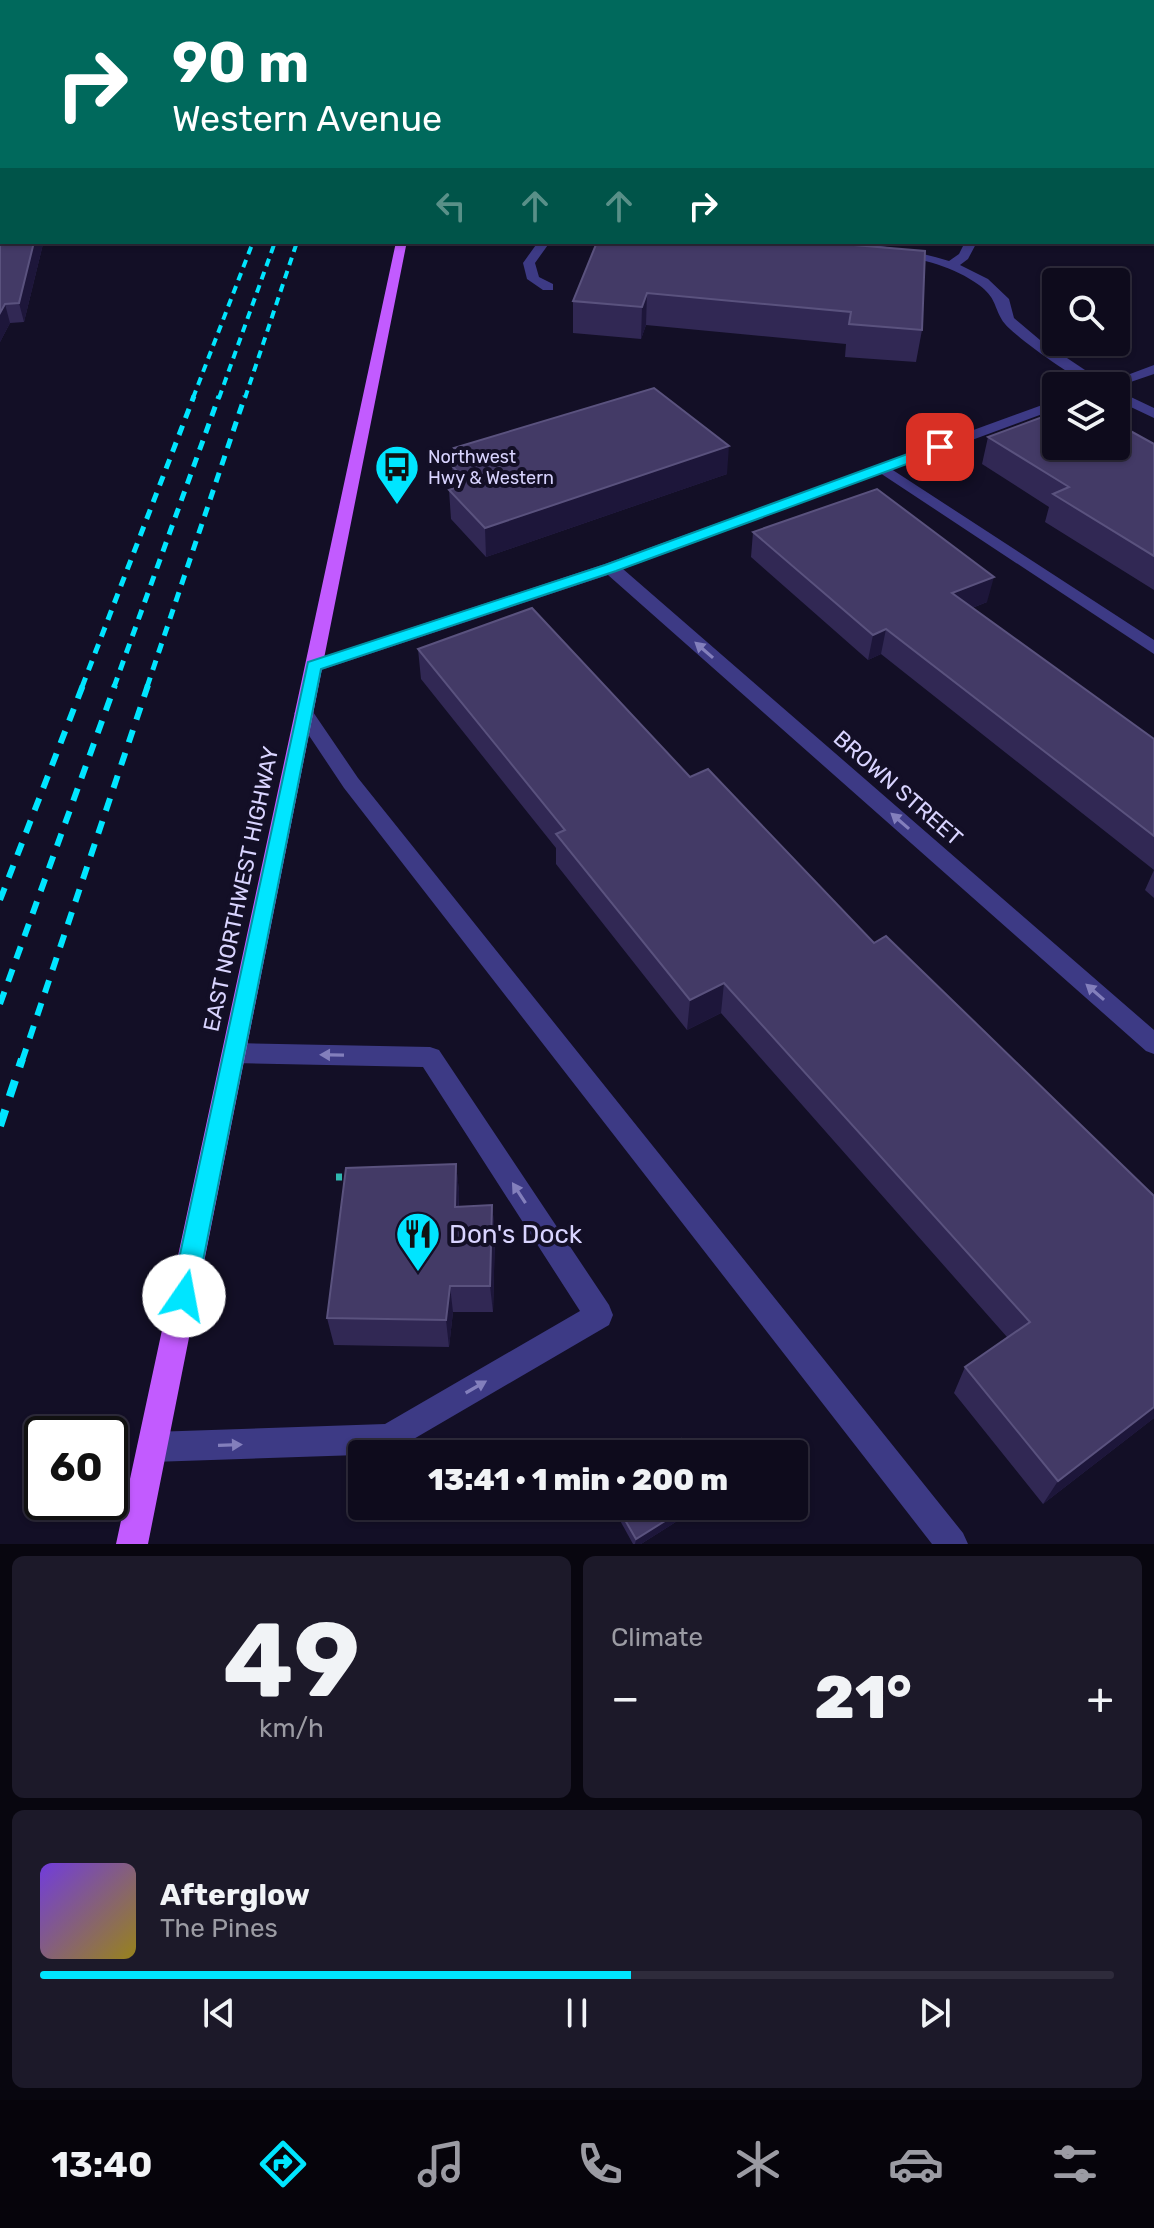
<!DOCTYPE html>
<meta charset="utf-8">
<style>
body{margin:0;font-family:Rubik,sans-serif;background:#1c1929;color:#f1f3f6;height:100vh;display:flex;flex-direction:column;font-size:30px;white-space:nowrap}
*{box-sizing:border-box;margin:0}
p{font-size:26px;color:#9b9ba3}
.icon{flex:none;width:44px;height:44px;fill:none;stroke:currentColor;stroke-width:2;stroke-linecap:round;stroke-linejoin:round}
.map{position:relative;height:1544px;overflow:hidden}
.panel{display:flex;flex-direction:column;gap:12px;padding:12px;background:#08060f;flex:1}
.panel>*{flex:none}
.top-card{position:absolute;left:0px;top:0px;width:1154px;height:244px;box-shadow:0 2px 6px #0004,0 0 0 2px #2e2b3b;background:#00695c;color:#fff;overflow:hidden}
.tools{position:absolute;left:1042px;top:268px;display:grid;gap:16px}
.tools a{display:grid;place-items:center;width:88px;height:88px;border-radius:8px;background:#0e0b1c;box-shadow:0 2px 6px #0004,0 0 0 2px #2e2b3b;font-size:40px}
.speed{position:absolute;left:24px;top:1416px;display:flex;gap:16px;font-size:40px;font-weight:700;text-align:center}
.speed>*{display:grid;place-content:center;width:104px;height:104px;border-radius:50%;background:#0e0b1c;box-shadow:0 2px 6px #0004,0 0 0 2px #2e2b3b;line-height:1}
.speed .limit{border:4px solid #111;border-radius:12px;background:#fff;color:#111}
.pin{position:absolute;display:grid;place-items:center;width:68px;height:68px;color:#fff;margin:-34px;border-radius:16px;box-shadow:0 4px 12px #0006}
.me{position:absolute;width:88px;margin:-44px;rotate:12deg;stroke-linejoin:round;filter:drop-shadow(0 0 6px #0008)}
.turn{display:flex;align-items:center;gap:28px;height:168px;padding:0 40px;font-size:36px}
.turn .icon{width:104px;height:104px;stroke-width:2.5}
.turn b{display:block;font-size:56px;line-height:68px}
.lanes{display:flex;align-items:center;height:76px;padding:0 40px;background:#0003;justify-content:center;gap:40px;direction:ltr}
.lanes .off{opacity:.35}
.big{font-size:60px;font-weight:800;line-height:1.1}
.panel .widget{flex:1;display:flex;flex-direction:column;justify-content:center;gap:12px;min-width:0;padding:0 28px;border-radius:12px;background:#1c1929}
.panel .dial{align-items:center;gap:0}
.dial b{font-size:104px;line-height:1}
.song{display:flex;align-items:center;gap:24px}
.cover{width:96px;height:96px;border-radius:12px;background:linear-gradient(135deg,hsl(260 70% 55%),hsl(50 70% 35%))}
.played{height:8px;border-radius:4px;background:linear-gradient(90deg,#00e5ff 55%,#2e2b3b 55%)}
.keys{display:flex;justify-content:space-around;direction:ltr}
.heat{display:flex;justify-content:space-between;align-items:center;font-size:44px;direction:ltr}
.panel .tiles{flex:1;display:grid;gap:12px;grid-template-columns:1fr 1fr}
.widget:last-child{grid-column:span 2}
.trip{position:absolute;left:348px;top:1440px;width:460px;height:80px;border-radius:8px;background:#0e0b1c;box-shadow:0 2px 6px #0004,0 0 0 2px #2e2b3b;font-weight:800;line-height:80px;text-align:center}
.tab-bar{display:flex;height:128px;justify-content:space-around;align-items:center;background:#06040b;color:#9b9ba3}
.tab-bar .icon{width:56px;height:56px}
.tab-bar .on{color:#00e5ff}
.tab-bar b{font-size:36px;color:#f1f3f6}
.map>svg:first-child{display:block}
</style>
<div class="map">
<svg width="1154" height="1544" viewBox="0 0 1154 1544">
<rect width="100%" height="100%" fill="#130f26"/>
<g fill="none" stroke-linecap="round" stroke-linejoin="round">
<path stroke="#2fb8b0" stroke-width="7" stroke-dasharray="6 8" stroke-linecap="butt" d="M 336,1177 L 351,1177"/>
<path fill="#3d3a85" fill-rule="evenodd" d="M 196,0 L 207,0 L 208,2 L 197,2 Z
M 884,0 L 892,0 L 892,2 L 884,2 Z
M 999,0 L 1017,0 L 1019,2 L 1001,2 Z
M 1152,23 L 1154,24 L 1154,30 L 1152,29 Z
M 1154,59 L 1154,66 L 1152,67 L 1152,60 Z
M 1152,94 L 1154,94 L 1154,100 L 1152,100 Z
M 1152,153 L 1154,153 L 1154,160 L 1152,160 Z
M 1152,176 L 1154,176 L 1154,183 L 1152,183 Z
M 538,242 L 550,242 L 535,263 L 539,277 L 553,284 L 553,290 L 543,290 L 527,279 L 523,263 Z
M 825,242 C 867,242 909,249 949,261 L 959,254 L 965,242 L 977,242 L 968,259 L 960,265 L 988,279 L 1009,299 L 1014,318 L 1040,340 L 1109,386 C 1104,386 1096,387 1091,385 C 1075,379 1010,334 1002,320 C 993,304 996,298 979,285 C 938,255 879,253 831,246 Z
M 882,463 L 1154,640 L 1154,654 L 877,471 L 874,468 Z
M 304,707 L 311,709 L 358,778 L 963,1533 L 968,1544 L 932,1544 L 344,788 L 294,713 Z
M 234,1043 L 430,1047 L 439,1050 L 609,1305 L 613,1315 L 609,1325 L 388,1454 L 152,1462 L 141,1458 L 137,1447 L 141,1436 L 152,1432 L 385,1424 L 580,1311 L 423,1067 L 234,1063 L 225,1060 L 222,1053 L 225,1046 Z"/>
<path fill="#3d3a85" fill-rule="evenodd" d="M 106,0 L 116,0 L 117,2 L 107,2 Z
M 2,73 L 2,79 L 0,80 L 0,74 Z
M 1154,365 L 1154,374 L 1116,387 L 1098,386 Z
M 1116,390 L 1154,408 L 1154,418 L 1116,400 Z
M 1056,400 L 1056,409 L 623,569 L 1154,1030 L 1154,1054 L 1146,1051 L 608,575 L 321,670 L 314,672 L 305,666 L 307,662 L 605,564 Z"/>
<path fill="#c25bff" fill-rule="evenodd" d="M 396,242 L 410,242 L 406,246 L 148,1544 L 116,1544 Z"/>
<path stroke="#00e5ff" stroke-width="3" stroke-dasharray="6 5" stroke-linecap="butt" d="M 376,2 L 383,0"/>
<path stroke="#00e5ff" stroke-width="4" stroke-dasharray="8 6" stroke-linecap="butt" d="M 193,398 L 253,242
M 219,398 L 275,242
M 245,398 L 297,242"/>
<path stroke="#00e5ff" stroke-width="5" stroke-dasharray="10 8" stroke-linecap="butt" d="M 82,687 L 194,396
M 114,687 L 219,396
M 147,687 L 245,396"/>
<path stroke="#00e5ff" stroke-width="6" stroke-dasharray="13 11" stroke-linecap="butt" d="M 0,900 L 83,685
M 0,1004 L 115,685
M 22,1061 L 148,685"/>
<path stroke="#00e5ff" stroke-width="8" stroke-dasharray="17 14" stroke-linecap="butt" d="M 0,1126 L 22,1059"/>
</g>
<path fill="#312854" d="M 0,211 L 43,244 L 24,322 L 10,323 L 0,342 Z
M 597,242 L 922,330 L 916,362 L 845,357 L 846,344 L 646,325 L 641,339 L 573,333 L 573,301 Z
M 988,437 L 1154,444 L 1154,590 L 1045,522 L 1049,507 L 982,464 Z
M 454,448 L 727,474 L 486,557 L 451,519 L 449,490 L 454,489 L 452,466 L 455,465 Z
M 753,532 L 987,602 L 972,608 L 1154,739 L 1154,898 L 1145,890 L 1154,870 L 881,654 L 868,660 L 751,557 Z
M 418,649 L 1154,1418 L 1043,1504 L 954,1393 L 965,1367 L 1007,1337 L 721,1013 L 687,1030 L 556,864 L 556,848 L 421,679 Z
M 456,1164 L 459,1192 L 459,1207 L 492,1205 L 495,1233 L 493,1312 L 453,1312 L 449,1347 L 334,1345 L 327,1318 Z
M 612,1506 L 701,1506 L 641,1544 L 633,1544 Z"/>
<path fill="#1d163a" d="M 241,0 L 257,0 L 246,2 L 241,2 Z
M 34,242 L 43,242 L 43,244 L 24,322 L 19,303 Z
M 647,293 L 646,325 L 641,339 L 642,307 Z
M 5,304 L 10,323 L 0,342 L 0,313 Z
M 729,446 L 727,474 L 486,557 L 485,528 Z
M 994,577 L 987,602 L 946,618 L 952,593 Z
M 886,629 L 881,654 L 868,660 L 873,635 Z
M 724,983 L 721,1013 L 687,1030 L 690,1000 Z
M 456,1164 L 459,1192 L 458,1235 L 455,1207 Z
M 492,1205 L 495,1233 L 493,1312 L 490,1286 Z
M 450,1286 L 453,1312 L 449,1347 L 446,1320 Z
M 1154,1407 L 1154,1418 L 1043,1504 L 1058,1481 Z
M 689,1506 L 701,1506 L 641,1544 L 635,1544 L 636,1539 Z"/>
<path fill="#433a66" stroke="#5a527e" stroke-width="2" d="M 0,0 L 47,0 L 50,2 L 2,2 L 2,44 L 0,44 Z
M 0,211 L 2,211 L 2,242 L 34,242 L 19,303 L 5,304 L 0,313 Z
M 597,242 L 818,242 L 925,251 L 922,330 L 849,324 L 851,312 L 647,293 L 642,307 L 573,301 Z
M 654,388 L 729,446 L 485,528 L 449,490 L 460,486 L 453,479 L 462,476 L 452,466 L 467,461 L 454,448 Z
M 1056,412 L 1056,446 L 1116,446 L 1116,423 L 1154,444 L 1154,556 L 1053,494 L 1069,487 L 988,437 Z
M 877,489 L 994,577 L 952,593 L 1154,739 L 1154,836 L 886,629 L 873,635 L 753,532 Z
M 532,608 L 690,777 L 708,769 L 874,943 L 886,936 L 1154,1196 L 1154,1407 L 1058,1481 L 965,1367 L 1030,1322 L 724,983 L 690,1000 L 556,834 L 565,830 L 418,649 Z
M 456,1164 L 455,1207 L 492,1205 L 490,1286 L 450,1286 L 446,1320 L 327,1318 L 346,1168 Z
M 681,1439 L 690,1454 L 656,1454 Z
M 617,1506 L 689,1506 L 636,1539 Z"/>
<defs><path id="oneway-solid" d="M-6-.8H1V-3.2L6.5 0L1 3.2V.8H-6Z" transform="scale(2)"/></defs>
<g fill="#837fbc">
<use href="#oneway-solid" transform="translate(704 650) rotate(-139)"/>
<use href="#oneway-solid" transform="translate(900 821) rotate(-139)"/>
<use href="#oneway-solid" transform="translate(1095 992) rotate(-139)"/>
<use href="#oneway-solid" transform="translate(332 1055) rotate(-179)"/>
<use href="#oneway-solid" transform="translate(519 1193) rotate(-123)"/>
<use href="#oneway-solid" transform="translate(476 1387) rotate(-30)"/>
<use href="#oneway-solid" transform="translate(230 1445) rotate(-2)"/>
</g>
<path fill="#00e5ff" stroke="#0095a6" stroke-width="2" d="M 940,442 L 947,447 L 945,450 L 616,571 L 321,669 L 196,1296 L 193,1304 L 184,1308 L 175,1304 L 171,1296 L 308,662 L 605,565 Z"/>
<defs>
<g id="bus-pin" transform="scale(2.3)"><path d="M0 17L-7.5 6A9.5 9.5 0 1 1 7.5 6Z" fill="#00e5ff" stroke="#130f26"/><path d="M-5-6H5V4H4V6H2V4H-2V6H-4V4H-5ZM-3.5-4V0h7V-4ZM-3.5 1.2v1.5H-2V1.2ZM2 1.2v1.5H3.5V1.2Z" fill="#111"/></g>
<g id="restaurant-pin" transform="scale(2.3)"><path d="M0 17L-7.5 6A9.5 9.5 0 1 1 7.5 6Z" fill="#00e5ff" stroke="#130f26"/><path d="M-5-6h1v4h1v-4h1v4h1v-4h1v5L-1.5 .5V6h-2V.5L-5-1ZM5-6V6H3V1.5H1.5Q1.5-4 5-6Z" fill="#111"/></g>
</defs>
<g fill-rule="evenodd">
<use href="#bus-pin" x="397" y="467"/>
<use href="#restaurant-pin" x="418" y="1234"/>
</g>
<g text-anchor="middle" dominant-baseline="central" stroke-width="8" stroke-linejoin="round" paint-order="stroke">
<g font-size="18" fill="#d9d4ff" stroke="#130f26" text-anchor="start">
<text x="428" y="457">Northwest<tspan x="428" dy="21">Hwy &amp; Western</tspan></text>
</g>
<g font-size="22" fill="#d9d4ff" stroke="#130f26">
<text transform="translate(898 788) rotate(41)">BROWN STREET</text>
<text transform="translate(241 889) rotate(-78)">EAST NORTHWEST HIGHWAY</text>
</g>
<g font-size="26" fill="#d9d4ff" stroke="#130f26" text-anchor="start">
<text x="449" y="1234">Don's Dock</text>
</g>
</g>
</svg>
<div class="tools">
<a><svg class="icon" aria-label="search" viewBox="0 0 24 24"><circle cx="10" cy="10" r="6"/><path d="M15 15l6 6"/></svg></a>
<a><svg class="icon" aria-label="layers" viewBox="0 0 24 24"><path d="M12 4l9 5-9 5-9-5zM3 14l9 5 9-5"/></svg></a>
</div>
<div class="speed"><div class="limit">60</div></div>
<div class="pin" style="left:940px;top:447px;background:#d93025"><svg class="icon" aria-label="arrive" viewBox="0 0 24 24"><path d="M6 21V4h12l-3 4 3 4H6"/></svg></div>
<svg class="me" style="left:184px;top:1296px" viewBox="-20 -20 40 40"><circle r="19" fill="#fff"/><path d="M0-13L10 11 0 6-10 11z" fill="#00e5ff"/></svg>
<div class="trip">13:41 · 1 min · 200 m</div>
<div class="top-card">
<div class="turn"><svg class="icon" aria-label="right" viewBox="0 0 24 24"><path d="M7 20v-9h11M14 6l5 5-5 5"/></svg><div><b>90 m</b>Western Avenue</div></div>
<div class="lanes"><svg class="icon off" aria-label="left" viewBox="0 0 24 24"><path d="M17 20v-9H6M10 6l-5 5 5 5"/></svg><svg class="icon off" aria-label="ahead" viewBox="0 0 24 24"><path d="M12 20V5M6 11l6-6 6 6"/></svg><svg class="icon off" aria-label="ahead" viewBox="0 0 24 24"><path d="M12 20V5M6 11l6-6 6 6"/></svg><svg class="icon" aria-label="right" viewBox="0 0 24 24"><path d="M7 20v-9h11M14 6l5 5-5 5"/></svg></div>
</div>
</div>
<section class="panel">
<div class="tiles">
<div class="widget dial"><b>49</b><p>km/h</p></div>
<div class="widget"><p>Climate</p>
<div class="heat"><a>−</a><b class="big">21°</b><a>+</a></div>
</div>
<div class="widget">
<div class="song"><i class="cover"></i><div><b>Afterglow</b><p>The Pines</p></div></div>
<div class="played"></div>
<div class="keys"><svg class="icon" aria-label="previous" viewBox="0 0 24 24"><path d="M18 5L8 12l10 7zM5 5v14"/></svg><svg class="icon" aria-label="pause" viewBox="0 0 24 24"><path d="M8 5v14M16 5v14"/></svg><svg class="icon" aria-label="next" viewBox="0 0 24 24"><path d="M6 5l10 7-10 7zM19 5v14"/></svg></div>
</div>
</div>
</section>
<nav class="tab-bar">
<b>13:40</b>
<svg class="icon on" aria-label="directions" viewBox="0 0 24 24"><path d="M12 3l9 9-9 9-9-9zM9 14v-3h6M13 9l2 2-2 2"/></svg>
<svg class="icon" aria-label="music" viewBox="0 0 24 24"><path d="M9 18V5l10-2v13"/><circle cx="6" cy="18" r="3"/><circle cx="16" cy="16" r="3"/></svg>
<svg class="icon" aria-label="phone" viewBox="0 0 24 24"><path d="M5 4h4l2 5-3 2q2 4 5 5l2-3 5 2v4C11 20 4 13 5 4z"/></svg>
<svg class="icon" aria-label="climate" viewBox="0 0 24 24"><path d="M12 3v18M4 7l16 10M4 17L20 7"/></svg>
<svg class="icon" aria-label="car" viewBox="0 0 24 24"><path d="M5 17H2v-5l4-1 3-4h7l3 4 3 1v5h-3M9 17h6M6 11h13"/><circle cx="7" cy="17" r="2"/><circle cx="17" cy="17" r="2"/></svg>
<svg class="icon" aria-label="filters" viewBox="0 0 24 24"><path d="M4 7h16M4 17h16"/><circle cx="9" cy="7" r="2"/><circle cx="15" cy="17" r="2"/></svg>
</nav>
